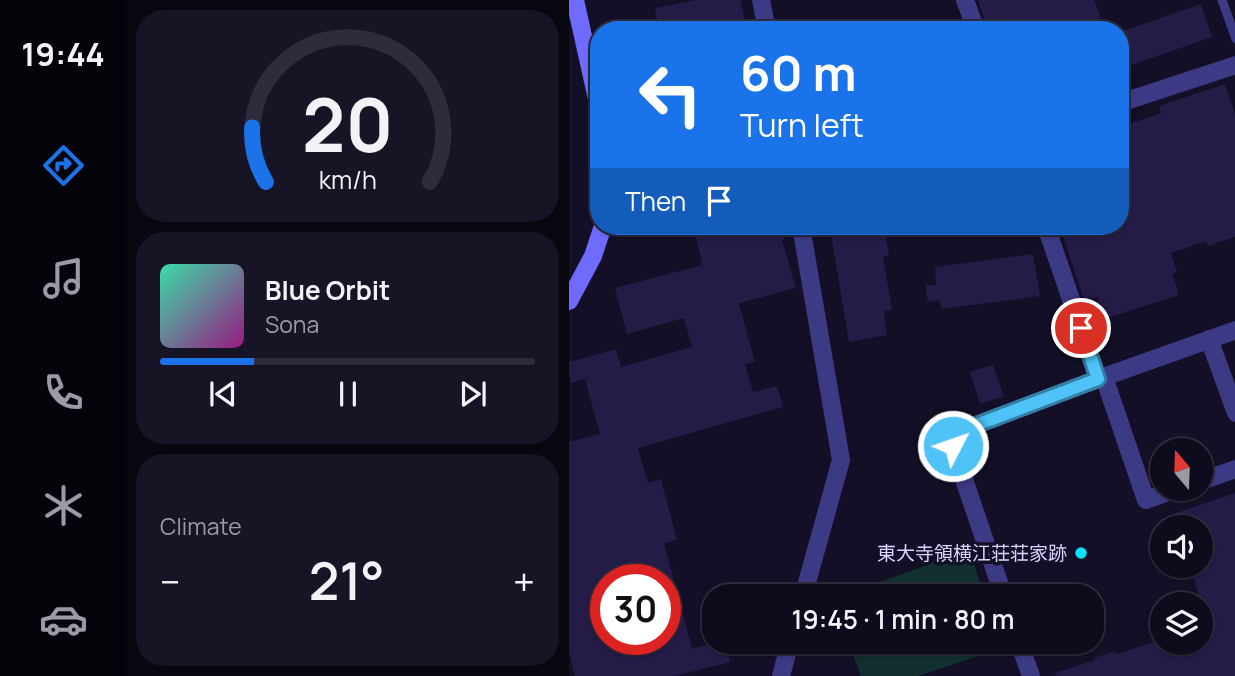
<!DOCTYPE html>
<meta charset="utf-8">
<style>
body{margin:0;font-family:Manrope,"Noto Sans JP",sans-serif;background:#171425;color:#f1f3f6;height:100vh;display:flex;flex-direction:column;font-size:26px;white-space:nowrap}
*{box-sizing:border-box;margin:0}
p{font-size:23px;color:#9b9ba3}
.icon{flex:none;width:38px;height:38px;fill:none;stroke:currentColor;stroke-width:2;stroke-linecap:round;stroke-linejoin:round}
.map{position:relative;flex:1;overflow:hidden}
.sheet{display:flex;flex-direction:column;gap:10px;padding:10px;background:#08060f;width:443px}
.sheet>*{flex:none}
.top-card{position:absolute;left:21px;top:21px;width:539px;height:214px;border-radius:28px;box-shadow:0 2px 5px #0004,0 0 0 2px #2e2b3b;background:#1a73e8;color:#fff;overflow:hidden}
.needle{width:46px;rotate:341deg}
.tools{position:absolute;left:581px;top:438px;display:grid;gap:14px}
.tools a{display:grid;place-items:center;width:63px;height:63px;border-radius:50%;background:#0e0b1c;box-shadow:0 2px 5px #0004,0 0 0 2px #2e2b3b;font-size:35px}
.speed{position:absolute;left:21px;top:564px;display:flex;gap:14px;font-size:35px;font-weight:700;text-align:center}
.speed>*{display:grid;place-content:center;width:91px;height:91px;border-radius:50%;background:#0e0b1c;box-shadow:0 2px 5px #0004,0 0 0 2px #2e2b3b;line-height:1}
.speed .limit{border:10px solid #d22;background:#fff;color:#111}
.pin{position:absolute;display:grid;place-items:center;width:60px;height:60px;color:#fff;margin:-30px;border:4px solid #fff;border-radius:50%;box-shadow:0 2px 7px #0007}
.me{position:absolute;width:77px;margin:-38px;rotate:49deg;stroke-linejoin:round;filter:drop-shadow(0 0 5px #0008)}
.turn{display:flex;align-items:center;gap:24px;height:147px;padding:0 35px;font-size:32px}
.turn .icon{width:91px;height:91px;stroke-width:2.5}
.turn b{display:block;font-size:49px;line-height:60px}
.then{display:flex;align-items:center;height:66px;padding:0 35px;background:#0003;gap:14px;font-size:26px}
.big{font-size:52px;font-weight:600;line-height:1.1}
.sheet .tile{flex:1;display:flex;flex-direction:column;justify-content:center;gap:10px;min-width:0;padding:0 24px;border-radius:28px;background:#171425}
.sheet .dial{align-items:center;gap:0}
.dial svg{height:182px;overflow:visible;fill:none;stroke:#2e2b3b;stroke-width:7;stroke-linecap:round;text-anchor:middle}
.dial text{fill:#f1f3f6;stroke:none}
.song{display:flex;align-items:center;gap:21px}
.cover{width:84px;height:84px;border-radius:10px;background:linear-gradient(135deg,hsl(160 70% 55%),hsl(310 70% 35%))}
.played{height:7px;border-radius:4px;background:linear-gradient(90deg,#1a73e8 25%,#2e2b3b 25%)}
.keys{display:flex;justify-content:space-around;direction:ltr}
.heat{display:flex;justify-content:space-between;align-items:center;font-size:38px;direction:ltr}
.trip{position:absolute;left:133px;top:584px;width:402px;height:70px;border-radius:28px;background:#0e0b1c;box-shadow:0 2px 5px #0004,0 0 0 2px #2e2b3b;font-weight:600;line-height:70px;text-align:center}
main{display:flex;flex:1;min-height:0}
.dock{display:flex;flex-direction:column;width:126px;justify-content:space-around;align-items:center;background:#06040b;color:#9b9ba3}
.dock .icon{width:49px;height:49px}
.dock .active{color:#1a73e8}
.dock b{font-size:32px;color:#f1f3f6}
.map>svg:first-child{display:block}
</style>
<main>
<nav class="dock">
<b>19:44</b>
<svg class="icon active" aria-label="directions" viewBox="0 0 24 24"><path d="M12 3l9 9-9 9-9-9zM9 14v-3h6M13 9l2 2-2 2"/></svg>
<svg class="icon" aria-label="music" viewBox="0 0 24 24"><path d="M9 18V5l10-2v13"/><circle cx="6" cy="18" r="3"/><circle cx="16" cy="16" r="3"/></svg>
<svg class="icon" aria-label="phone" viewBox="0 0 24 24"><path d="M5 4h4l2 5-3 2q2 4 5 5l2-3 5 2v4C11 20 4 13 5 4z"/></svg>
<svg class="icon" aria-label="climate" viewBox="0 0 24 24"><path d="M12 3v18M4 7l16 10M4 17L20 7"/></svg>
<svg class="icon" aria-label="car" viewBox="0 0 24 24"><path d="M5 17H2v-5l4-1 3-4h7l3 4 3 1v5h-3M9 17h6M6 11h13"/><circle cx="7" cy="17" r="2"/><circle cx="17" cy="17" r="2"/></svg>
</nav>
<section class="sheet">
<div class="tile dial"><svg viewBox="0 0 100 80">
<path d="M14 69A42 42 0 1 1 86 69"/>
<path d="M14 69A42 42 0 0 1 8 45" stroke="#1a73e8"/>
<text x="50" y="56" font-size="32" font-weight="700">20</text>
<text x="50" y="72" font-size="11">km/h</text>
</svg></div>
<div class="tile">
<div class="song"><i class="cover"></i><div><b>Blue Orbit</b><p>Sona</p></div></div>
<div class="played"></div>
<div class="keys"><svg class="icon" aria-label="previous" viewBox="0 0 24 24"><path d="M18 5L8 12l10 7zM5 5v14"/></svg><svg class="icon" aria-label="pause" viewBox="0 0 24 24"><path d="M8 5v14M16 5v14"/></svg><svg class="icon" aria-label="next" viewBox="0 0 24 24"><path d="M6 5l10 7-10 7zM19 5v14"/></svg></div>
</div>
<div class="tile"><p>Climate</p>
<div class="heat"><a>−</a><b class="big">21°</b><a>+</a></div>
</div>
</section>
<div class="map">
<svg width="667" height="676" viewBox="0 0 667 676">
<rect width="100%" height="100%" fill="#130f26"/>
<path fill="#12302f" d="M 400,550 L 416,597 L 269,597 Z
M 279,642 L 431,642 L 433,648 L 349,676 L 292,676 Z"/>
<path fill="#241b47" fill-rule="evenodd" d="M 127,0 L 172,0 L 177,27 L 160,30 L 90,30 L 86,8 Z
M 409,0 L 525,0 L 532,18 L 500,30 L 419,30 Z
M 632,4 L 643,37 L 551,69 L 551,32 Z
M 656,84 L 666,114 L 666,237 L 639,246 L 637,241 L 602,253 L 608,272 L 603,274 L 610,295 L 535,319 L 528,297 L 515,301 L 491,226 L 551,226 L 551,127 L 592,113 L 590,106 Z
M 125,226 L 212,226 L 215,240 L 213,240 L 227,288 L 170,303 L 186,362 L 176,364 L 184,392 L 208,386 L 214,407 L 69,448 L 79,483 L 92,479 L 108,540 L 95,543 L 123,649 L 147,642 L 156,642 L 161,662 L 106,676 L 6,676 L 0,652 L 0,442 L 31,434 L 16,379 L 2,383 L 0,375 L 0,362 L 47,349 L 52,367 L 123,347 L 115,318 L 58,334 L 46,288 L 133,265 ZM 37,579 L 96,579 L 96,639 L 37,639 Z
M 309,226 L 315,226 L 320,256 L 314,257 L 323,310 L 315,311 L 318,335 L 280,342 L 262,234 Z
M 464,254 L 471,296 L 373,309 L 370,300 L 359,302 L 356,285 L 367,285 L 366,267 Z
M 424,365 L 435,396 L 411,404 L 401,372 Z
M 666,493 L 666,676 L 487,676 L 486,673 L 526,660 L 525,658 L 546,651 L 548,654 L 593,639 L 593,642 L 632,642 L 632,601 L 620,565 L 632,565 L 632,527 L 608,527 L 604,514 Z"/>
<g fill="none" stroke-linecap="round" stroke-linejoin="round">
<path stroke="#3d3a85" stroke-width="9" d="M 653,0 L 667,39"/>
<path stroke="#3d3a85" stroke-width="18" d="M 192,0 L 198,30
M 396,0 L 407,30
M 551,103 L 667,65
M 232,226 L 272,460 L 234,597
M 477,226 L 529,379
M 640,339 L 667,413
M 535,377 L 577,500 L 610,488
M 632,481 L 667,469
M 435,597 L 384,447 L 394,430 L 529,379 L 667,330
M 450,642 L 462,676
M 212,676 L 221,642"/>
<path stroke="#6f6bff" stroke-width="18" d="M 6,0 L 30,108
M 0,301 L 24,256 L 34,226"/>
</g>
<g fill="none" stroke-linecap="round" stroke-linejoin="round">
<g stroke="#337fa1" stroke-width="18">
<path id="route" d="M 384,446 L 394,430 L 529,379 L 512,328"/>
</g>
<use href="#route" stroke="#4fc3f7" stroke-width="12"/>
</g>
<circle fill="#00e5ff" stroke="#130f26" stroke-width="2.5" cx="512" cy="553" r="7"/>
<g text-anchor="middle" dominant-baseline="central" stroke-width="7" stroke-linejoin="round" paint-order="stroke">
<g font-size="19" fill="#d9d4ff" stroke="#130f26" text-anchor="end">
<text x="498" y="553">東大寺領横江荘荘家跡</text>
</g>
</g>
</svg>
<div class="tools">
<a><svg class="needle" viewBox="-14 -14 28 28"><path d="M0-13l5 13h-10z" fill="#e53935"/><path d="M0 13l5-13h-10z" fill="#9b9ba3"/></svg></a>
<a><svg class="icon" aria-label="sound" viewBox="0 0 24 24"><path d="M4 9h4l5-4v14l-5-4H4zM17 9q2 3 0 6"/></svg></a>
<a><svg class="icon" aria-label="layers" viewBox="0 0 24 24"><path d="M12 4l9 5-9 5-9-5zM3 14l9 5 9-5"/></svg></a>
</div>
<div class="speed"><div class="limit">30</div></div>
<div class="pin" style="left:512px;top:328px;background:#d93025"><svg class="icon" aria-label="arrive" viewBox="0 0 24 24"><path d="M6 21V4h12l-3 4 3 4H6"/></svg></div>
<svg class="me" style="left:384px;top:446px" viewBox="-20 -20 40 40"><circle r="17" fill="#4fc3f7" stroke="#fff" stroke-width="3"/><path d="M0-11L8 9 0 5-8 9z" fill="#fff"/></svg>
<div class="trip">19:45 · 1 min · 80 m</div>
<div class="top-card">
<div class="turn"><svg class="icon" aria-label="left" viewBox="0 0 24 24"><path d="M17 20v-9H6M10 6l-5 5 5 5"/></svg><div><b>60 m</b>Turn left</div></div>
<div class="then">Then<svg class="icon" aria-label="arrive" viewBox="0 0 24 24"><path d="M6 21V4h12l-3 4 3 4H6"/></svg></div>
</div>
</div>
</main>
